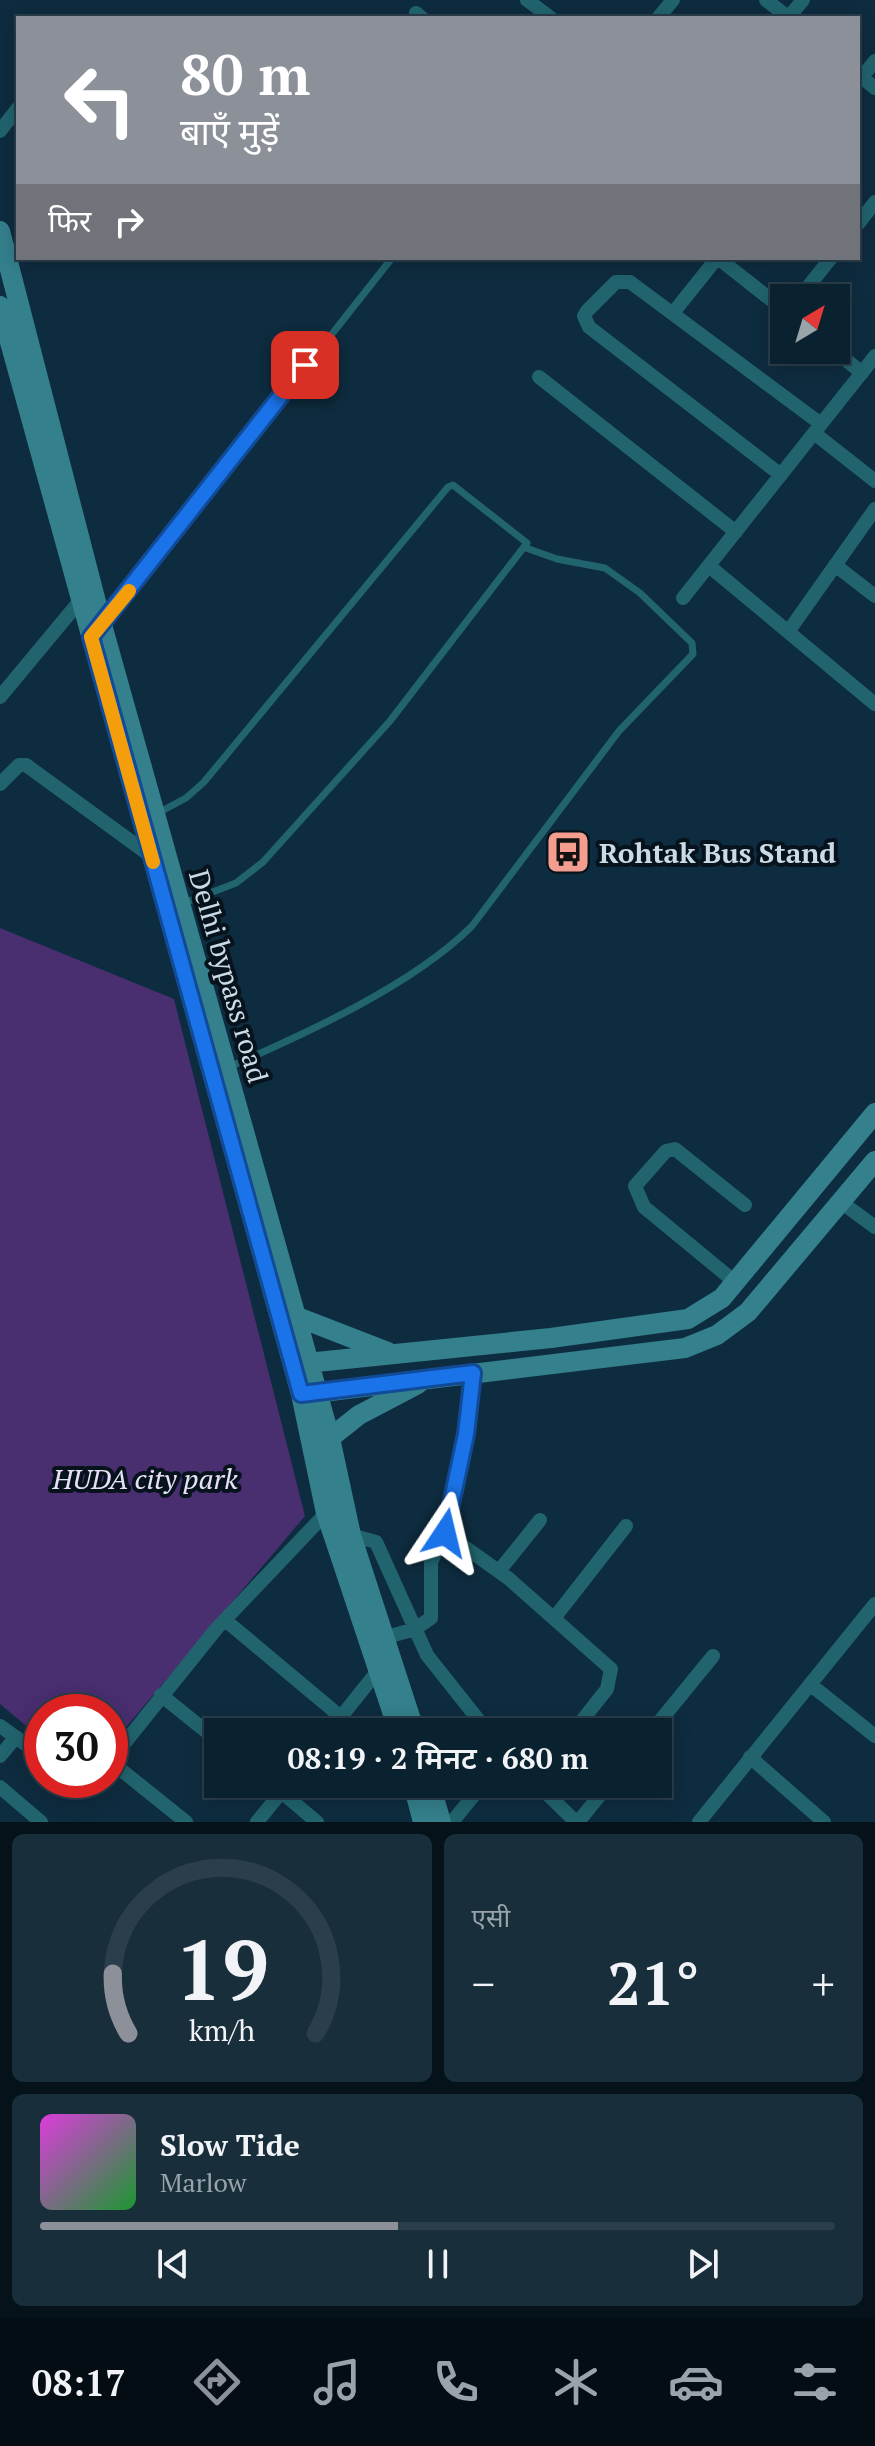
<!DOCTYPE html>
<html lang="hi">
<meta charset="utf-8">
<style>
body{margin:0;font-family:"PT Serif","Noto Sans Devanagari",serif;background:#182e3b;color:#f1f3f6;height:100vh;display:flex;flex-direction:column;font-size:30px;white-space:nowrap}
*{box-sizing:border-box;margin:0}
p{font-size:26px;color:#99a3aa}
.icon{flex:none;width:44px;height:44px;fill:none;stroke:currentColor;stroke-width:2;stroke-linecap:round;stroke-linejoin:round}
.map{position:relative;height:1822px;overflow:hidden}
.details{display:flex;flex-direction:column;gap:12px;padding:12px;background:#06121a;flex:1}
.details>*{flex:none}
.banner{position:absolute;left:16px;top:16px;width:844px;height:244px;border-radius:0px;box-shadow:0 4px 20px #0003,0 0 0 2px #2a3e4b;background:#8c9099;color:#fff;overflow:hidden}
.needle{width:52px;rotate:38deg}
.fabs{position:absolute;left:770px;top:284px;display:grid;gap:16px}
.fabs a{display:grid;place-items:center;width:80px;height:80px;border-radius:0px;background:#0a212f;box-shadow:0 4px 20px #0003,0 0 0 2px #2a3e4b;font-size:40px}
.speed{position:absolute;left:24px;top:1694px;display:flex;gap:16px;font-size:40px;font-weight:700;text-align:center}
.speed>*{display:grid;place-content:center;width:104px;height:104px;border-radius:50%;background:#0a212f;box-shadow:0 4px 20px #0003,0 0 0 2px #2a3e4b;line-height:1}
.speed .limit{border:12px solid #d22;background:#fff;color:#111}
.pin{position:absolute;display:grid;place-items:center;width:68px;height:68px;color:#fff;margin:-34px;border-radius:16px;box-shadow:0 4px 12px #0006}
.me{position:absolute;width:88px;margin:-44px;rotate:10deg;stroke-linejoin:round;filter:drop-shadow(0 0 6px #0008)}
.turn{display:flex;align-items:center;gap:28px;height:168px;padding:0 32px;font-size:36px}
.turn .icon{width:104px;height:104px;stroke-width:2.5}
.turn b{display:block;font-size:56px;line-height:68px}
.then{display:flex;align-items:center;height:76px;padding:0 32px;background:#0003;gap:16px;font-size:30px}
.big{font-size:60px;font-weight:600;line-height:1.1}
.details .card{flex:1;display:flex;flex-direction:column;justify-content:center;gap:12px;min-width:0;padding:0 28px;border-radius:12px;background:#182e3b}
.details .dial{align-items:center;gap:0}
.dial svg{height:208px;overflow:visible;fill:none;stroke:#2a3e4b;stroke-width:7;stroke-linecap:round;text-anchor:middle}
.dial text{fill:#f1f3f6;stroke:none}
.song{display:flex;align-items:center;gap:24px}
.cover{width:96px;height:96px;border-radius:12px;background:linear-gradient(135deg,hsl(300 70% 55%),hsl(130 70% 35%))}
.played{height:8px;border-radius:4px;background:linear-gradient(90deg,#8c9099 45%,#2a3e4b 45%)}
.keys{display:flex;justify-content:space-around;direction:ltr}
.heat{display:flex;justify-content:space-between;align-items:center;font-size:44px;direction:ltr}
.details .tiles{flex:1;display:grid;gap:12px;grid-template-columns:1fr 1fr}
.card:last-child{grid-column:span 2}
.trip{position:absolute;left:204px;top:1718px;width:468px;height:80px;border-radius:0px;background:#0a212f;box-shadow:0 4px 20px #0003,0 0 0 2px #2a3e4b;font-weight:600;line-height:80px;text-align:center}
.tabs{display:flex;height:128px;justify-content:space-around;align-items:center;background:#040d13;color:#99a3aa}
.tabs .icon{width:56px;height:56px}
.tabs .on{color:#8c9099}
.tabs b{font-size:36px;color:#f1f3f6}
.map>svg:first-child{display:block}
</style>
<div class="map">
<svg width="875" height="1822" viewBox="0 0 875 1822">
<rect width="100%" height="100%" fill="#0e2c3f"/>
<path fill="#492e70" d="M 0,928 L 174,999 L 305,1516 L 110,1746 L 110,1712 L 42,1712 L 42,1739 L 0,1704 Z"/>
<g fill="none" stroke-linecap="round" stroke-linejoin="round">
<path stroke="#21646e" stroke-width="7" d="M 106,620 L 392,258
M 158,813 L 186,798 L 204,782 L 448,487 L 453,485 L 527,543 L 390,721 L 263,862 L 236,883 L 184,903
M 227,1068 C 305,1034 413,985 472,926 L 619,731 L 693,654 L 692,643 L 640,593 L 605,568 L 557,559 L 526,548"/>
<path stroke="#21646e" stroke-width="14" d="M 527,0 L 551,18
M 766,0 L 789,18
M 416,13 L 422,18
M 658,18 L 673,0
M 788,18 L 803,0
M 858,74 L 875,88
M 862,77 L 875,61
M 0,131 L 18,108
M 858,224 L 875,202
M 718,258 L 784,310
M 799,298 L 831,258
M 673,313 L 717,258
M 834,350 L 862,373
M 539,377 L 736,532
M 814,433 L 875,481
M 781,475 L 589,327 L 584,316 L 587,311 L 616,282 L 630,282 L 821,424
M 835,565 L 875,596
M 709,566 L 875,704
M 683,598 L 875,356
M 788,632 L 875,509
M 0,697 L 84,596
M 0,784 L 19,765 L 26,765 L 151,856
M 841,1202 L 875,1227
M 735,1282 L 644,1207 L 635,1186 L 666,1151 L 675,1149 L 745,1205
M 473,1373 L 466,1434 L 445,1533 L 508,1578 L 611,1669 L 607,1689 L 573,1732
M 351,1535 L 376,1542 L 427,1655 L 488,1732
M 499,1571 L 540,1520
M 555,1617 L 626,1526
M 225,1620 L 341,1717
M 387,1637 L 415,1629 L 431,1618 L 431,1562 L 445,1533
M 811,1685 L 875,1736
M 161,1695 L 218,1741
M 0,1726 L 42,1756
M 329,1732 L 380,1668
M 651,1732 L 713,1656
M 0,1756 L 16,1737
M 750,1757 L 824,1822
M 77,1780 L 89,1780
M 272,1784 L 317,1822
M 537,1784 L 576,1822
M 0,1787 L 41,1822
M 186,1822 L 110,1761 L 217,1628 L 330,1509
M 257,1822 L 287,1785
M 452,1822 L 483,1784
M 578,1822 L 609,1784
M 699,1822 L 875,1604"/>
<path stroke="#34808d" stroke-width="20" d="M 0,231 L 102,625 L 330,1438 L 351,1535 L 415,1732
M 0,306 L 301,1394 L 326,1513 L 399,1732
M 295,1316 L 388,1352
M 297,1364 L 551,1338 L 688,1319 L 722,1298 L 875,1113
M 306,1394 L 685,1348 L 717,1335 L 748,1312 L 875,1161
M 330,1438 L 359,1415 L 418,1384
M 413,1784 L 423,1822
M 430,1784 L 441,1822"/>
</g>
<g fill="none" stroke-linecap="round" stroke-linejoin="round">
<g stroke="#114b97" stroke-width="20">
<path id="route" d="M 305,365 L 91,637 L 301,1394 L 473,1373 L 466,1434 L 445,1533"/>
</g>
<use href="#route" stroke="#1a73e8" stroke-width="14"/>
<path stroke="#f59e0b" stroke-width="14" d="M 129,591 L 91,637 L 153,862"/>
</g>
<defs>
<g id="bus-square" transform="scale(2.3)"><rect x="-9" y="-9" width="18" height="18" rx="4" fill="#f59d8f" stroke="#07131c"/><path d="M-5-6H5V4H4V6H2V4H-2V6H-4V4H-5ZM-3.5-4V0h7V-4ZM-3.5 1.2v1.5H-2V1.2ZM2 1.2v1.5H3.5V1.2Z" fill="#111"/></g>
</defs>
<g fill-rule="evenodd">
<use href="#bus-square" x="568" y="852"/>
</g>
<g text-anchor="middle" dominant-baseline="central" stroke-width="8" stroke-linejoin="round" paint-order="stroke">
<g font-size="28" font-weight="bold" fill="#cadbe7" stroke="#07131c" text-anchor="start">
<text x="599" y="852">Rohtak Bus Stand</text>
</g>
<g font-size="28" fill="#cadbe7" stroke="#07131c">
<text transform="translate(229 976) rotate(74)">Delhi bypass road</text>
</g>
<g font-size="28" font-style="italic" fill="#e7e0f7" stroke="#07131c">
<text x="145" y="1478">HUDA city park</text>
</g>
</g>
</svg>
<div class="fabs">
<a><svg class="needle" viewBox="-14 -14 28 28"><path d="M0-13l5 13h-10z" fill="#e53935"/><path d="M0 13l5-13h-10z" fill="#99a3aa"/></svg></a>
</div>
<div class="speed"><div class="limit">30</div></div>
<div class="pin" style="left:305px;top:365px;background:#d93025"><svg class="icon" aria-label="arrive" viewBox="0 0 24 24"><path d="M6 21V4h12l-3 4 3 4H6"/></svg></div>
<svg class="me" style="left:445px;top:1533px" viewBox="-20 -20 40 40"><path d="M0-17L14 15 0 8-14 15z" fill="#1a73e8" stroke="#fff" stroke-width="4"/></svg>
<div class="trip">08:19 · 2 मिनट · 680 m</div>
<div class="banner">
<div class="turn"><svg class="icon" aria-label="left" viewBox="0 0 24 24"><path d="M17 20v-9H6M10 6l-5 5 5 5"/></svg><div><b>80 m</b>बाएँ मुड़ें</div></div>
<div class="then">फिर<svg class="icon" aria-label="right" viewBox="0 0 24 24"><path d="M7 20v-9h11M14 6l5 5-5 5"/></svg></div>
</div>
</div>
<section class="details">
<div class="tiles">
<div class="card dial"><svg viewBox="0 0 100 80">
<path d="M14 69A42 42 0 1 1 86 69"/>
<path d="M14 69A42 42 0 0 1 8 46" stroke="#8c9099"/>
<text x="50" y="56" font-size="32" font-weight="700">19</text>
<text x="50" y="72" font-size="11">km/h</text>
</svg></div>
<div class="card"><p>एसी</p>
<div class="heat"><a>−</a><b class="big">21°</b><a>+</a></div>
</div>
<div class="card">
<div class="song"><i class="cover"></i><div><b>Slow Tide</b><p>Marlow</p></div></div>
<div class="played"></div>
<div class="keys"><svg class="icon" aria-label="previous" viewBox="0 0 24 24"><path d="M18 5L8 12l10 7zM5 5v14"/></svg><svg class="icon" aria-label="pause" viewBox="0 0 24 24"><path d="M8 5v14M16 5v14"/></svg><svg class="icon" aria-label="next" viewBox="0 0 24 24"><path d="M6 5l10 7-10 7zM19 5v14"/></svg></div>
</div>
</div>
</section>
<nav class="tabs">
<b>08:17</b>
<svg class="icon on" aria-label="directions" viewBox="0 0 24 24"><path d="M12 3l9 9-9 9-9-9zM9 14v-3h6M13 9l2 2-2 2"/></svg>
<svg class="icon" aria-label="music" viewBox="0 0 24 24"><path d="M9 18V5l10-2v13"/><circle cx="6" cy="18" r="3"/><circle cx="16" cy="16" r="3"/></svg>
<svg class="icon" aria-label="phone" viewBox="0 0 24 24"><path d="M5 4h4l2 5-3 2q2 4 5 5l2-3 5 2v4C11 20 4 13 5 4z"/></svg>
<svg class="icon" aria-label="climate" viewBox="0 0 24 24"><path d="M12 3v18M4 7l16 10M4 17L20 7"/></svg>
<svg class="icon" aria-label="car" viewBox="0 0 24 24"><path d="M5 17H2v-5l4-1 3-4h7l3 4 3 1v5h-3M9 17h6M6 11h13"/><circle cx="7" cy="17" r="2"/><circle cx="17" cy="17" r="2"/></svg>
<svg class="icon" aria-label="filters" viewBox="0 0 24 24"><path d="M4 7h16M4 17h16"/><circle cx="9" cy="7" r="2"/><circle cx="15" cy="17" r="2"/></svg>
</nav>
